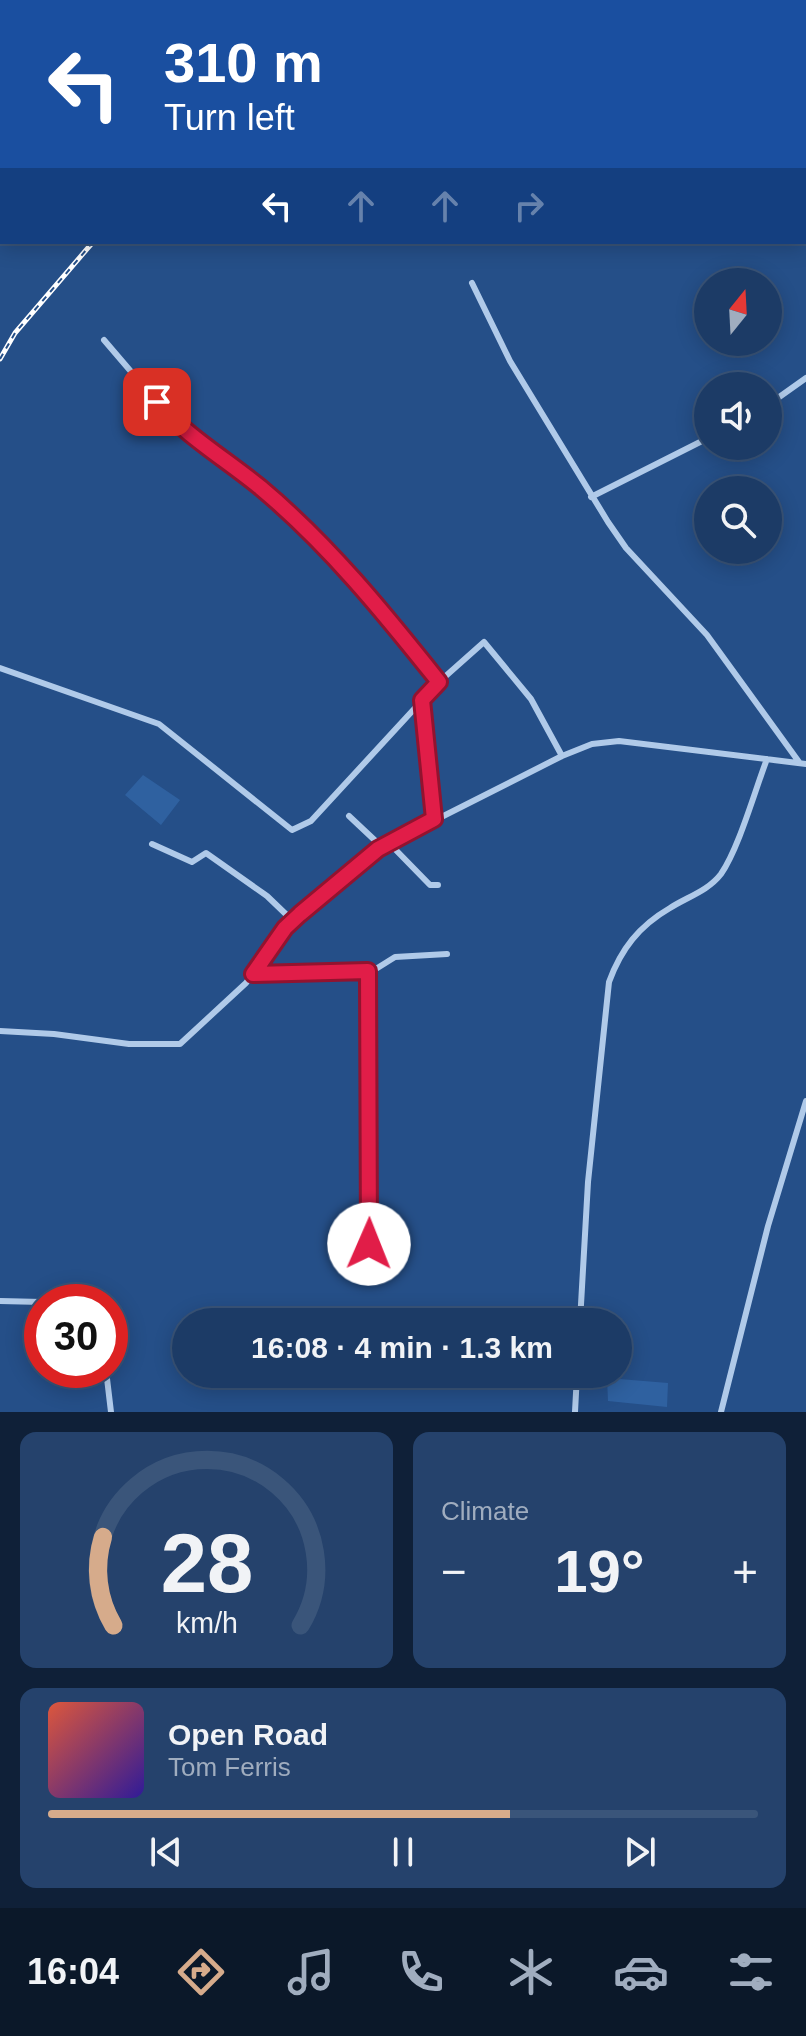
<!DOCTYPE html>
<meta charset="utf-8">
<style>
body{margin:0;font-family:Arial,sans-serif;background:#25426c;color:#f1f3f6;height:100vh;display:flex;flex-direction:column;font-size:30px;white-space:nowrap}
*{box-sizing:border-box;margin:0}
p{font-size:26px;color:#a0adbf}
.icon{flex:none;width:44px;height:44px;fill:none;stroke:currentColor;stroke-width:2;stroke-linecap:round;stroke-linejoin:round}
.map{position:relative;height:1412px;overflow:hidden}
.drawer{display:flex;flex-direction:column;gap:20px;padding:20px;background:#0f2038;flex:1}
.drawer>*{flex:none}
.guide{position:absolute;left:0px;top:0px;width:806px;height:244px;box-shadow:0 4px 20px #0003,0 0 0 2px #3a557a;background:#1a4fa0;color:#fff;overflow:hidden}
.needle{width:52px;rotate:18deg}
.buttons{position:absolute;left:694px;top:268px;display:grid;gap:16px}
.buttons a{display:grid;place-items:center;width:88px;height:88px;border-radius:50%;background:#1c3b66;box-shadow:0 4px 20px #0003,0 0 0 2px #3a557a;font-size:40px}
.speed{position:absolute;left:24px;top:1284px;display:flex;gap:16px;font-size:40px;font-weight:700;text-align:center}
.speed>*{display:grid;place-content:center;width:104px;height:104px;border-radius:50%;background:#1c3b66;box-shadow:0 4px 20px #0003,0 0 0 2px #3a557a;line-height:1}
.speed .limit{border:12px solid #d22;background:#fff;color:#111}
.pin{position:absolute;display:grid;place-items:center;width:68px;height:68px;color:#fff;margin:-34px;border-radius:16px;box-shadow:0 4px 12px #0006}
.me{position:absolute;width:88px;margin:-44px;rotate:1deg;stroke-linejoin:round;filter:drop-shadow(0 0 6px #0008)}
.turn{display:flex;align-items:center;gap:28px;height:168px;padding:0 32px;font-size:36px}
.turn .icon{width:104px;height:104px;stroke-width:2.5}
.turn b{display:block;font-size:56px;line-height:68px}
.lanes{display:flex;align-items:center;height:76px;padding:0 32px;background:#0003;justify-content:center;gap:40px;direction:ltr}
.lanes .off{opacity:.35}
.big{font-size:60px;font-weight:700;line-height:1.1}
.drawer .widget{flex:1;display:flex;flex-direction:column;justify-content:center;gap:12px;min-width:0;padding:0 28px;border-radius:16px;background:#25426c}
.drawer .dial{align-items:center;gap:0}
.dial svg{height:208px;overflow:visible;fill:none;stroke:#3a557a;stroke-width:7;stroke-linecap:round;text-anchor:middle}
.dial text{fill:#f1f3f6;stroke:none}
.song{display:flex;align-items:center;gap:24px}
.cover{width:96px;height:96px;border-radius:12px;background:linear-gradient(135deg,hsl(10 70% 55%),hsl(250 70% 35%))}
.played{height:8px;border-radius:4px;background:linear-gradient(90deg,#d6ab8b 65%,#3a557a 65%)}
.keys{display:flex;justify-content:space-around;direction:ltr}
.heat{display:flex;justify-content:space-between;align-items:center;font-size:44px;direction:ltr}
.drawer .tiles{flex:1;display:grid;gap:20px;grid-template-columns:1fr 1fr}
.widget:last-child{grid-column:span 2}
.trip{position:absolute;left:172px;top:1308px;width:460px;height:80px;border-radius:40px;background:#1c3b66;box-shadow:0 4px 20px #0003,0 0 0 2px #3a557a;font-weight:700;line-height:80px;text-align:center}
.tabs{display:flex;height:128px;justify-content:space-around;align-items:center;background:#0b1829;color:#a0adbf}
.tabs .icon{width:56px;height:56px}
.tabs .current{color:#d6ab8b}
.tabs b{font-size:36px;color:#f1f3f6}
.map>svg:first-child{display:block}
</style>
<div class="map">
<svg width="806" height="1412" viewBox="0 0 806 1412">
<rect width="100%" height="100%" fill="#254f88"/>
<path fill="#2f61a0" d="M 143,775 L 180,800 L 161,825 L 125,795 Z
M 607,1378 L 668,1383 L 667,1407 L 608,1401 Z"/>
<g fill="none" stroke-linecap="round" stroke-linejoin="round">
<path stroke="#a5c4ea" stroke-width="2" d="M 318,2 L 320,0
M 0,132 L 2,131"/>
<path stroke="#b0cae9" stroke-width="6" d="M 803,0 L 806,5
M 126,2 L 127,0
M 472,283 L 510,361 L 608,522 L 626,548 L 707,635 L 799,762
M 104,340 L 175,423 L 261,488 L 326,549 L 368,593 L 439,682
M 768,405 L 806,378
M 591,497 L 708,438
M 0,668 L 159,724 L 292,830 L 311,821 L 439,682 L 484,642 L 531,699 L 562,756
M 422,700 L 434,819
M 349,816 L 382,847
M 389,843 L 430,885 L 438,885
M 152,844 L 192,862 L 206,853 L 267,896 L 293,921
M 253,974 L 371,972 L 395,957 L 447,954
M 0,1031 L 54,1034 L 129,1044 L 180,1044 L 246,983 L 285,928 L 378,849 L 562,756 L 592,744 L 619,741 L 806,764
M 346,1253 L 365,1249 L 369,1240 L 368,971
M 0,1301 L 42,1302
M 580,1322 L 588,1182 L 609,982 C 621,949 639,926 670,908 C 687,897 708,891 721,874 C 739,848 755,790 767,759
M 106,1370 L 111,1412
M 575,1412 L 577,1374
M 721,1412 L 768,1226 L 806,1101"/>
<g stroke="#fff" stroke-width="5">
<path id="rail" d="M 86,0 L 87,2
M 0,359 L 15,333 L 93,242"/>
</g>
<use href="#rail" stroke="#254f88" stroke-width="2" stroke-dasharray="6" stroke-linecap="butt"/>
</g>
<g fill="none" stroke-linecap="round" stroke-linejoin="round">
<g stroke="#92132f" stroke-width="20">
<path id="route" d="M 157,402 C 187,437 226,459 261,488 C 329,545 384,613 439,682 L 422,700 L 434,819 L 378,849 L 300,914 L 285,928 L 253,974 L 368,971 L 369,1244"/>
</g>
<use href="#route" stroke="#e11d48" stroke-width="14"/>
</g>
</svg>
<div class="buttons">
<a><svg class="needle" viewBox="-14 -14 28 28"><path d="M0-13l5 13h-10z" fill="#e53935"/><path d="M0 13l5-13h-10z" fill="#a0adbf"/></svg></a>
<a><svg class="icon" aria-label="sound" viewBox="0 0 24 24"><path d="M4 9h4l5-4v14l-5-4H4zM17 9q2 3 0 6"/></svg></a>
<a><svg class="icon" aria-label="search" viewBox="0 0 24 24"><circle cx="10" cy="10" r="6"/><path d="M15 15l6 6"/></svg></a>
</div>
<div class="speed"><div class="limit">30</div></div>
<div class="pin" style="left:157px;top:402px;background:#d93025"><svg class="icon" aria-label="arrive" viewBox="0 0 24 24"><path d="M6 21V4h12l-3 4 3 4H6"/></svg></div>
<svg class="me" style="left:369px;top:1244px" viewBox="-20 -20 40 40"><circle r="19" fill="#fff"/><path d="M0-13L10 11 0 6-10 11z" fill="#e11d48"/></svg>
<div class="trip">16:08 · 4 min · 1.3 km</div>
<div class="guide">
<div class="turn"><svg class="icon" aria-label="left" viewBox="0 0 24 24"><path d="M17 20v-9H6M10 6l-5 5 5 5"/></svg><div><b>310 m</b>Turn left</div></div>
<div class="lanes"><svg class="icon" aria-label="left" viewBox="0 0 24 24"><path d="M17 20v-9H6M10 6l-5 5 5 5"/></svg><svg class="icon off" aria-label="ahead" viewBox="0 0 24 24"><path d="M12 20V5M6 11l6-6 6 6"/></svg><svg class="icon off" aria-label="ahead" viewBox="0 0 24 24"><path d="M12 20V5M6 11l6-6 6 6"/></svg><svg class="icon off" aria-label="right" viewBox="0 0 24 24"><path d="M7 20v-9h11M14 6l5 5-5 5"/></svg></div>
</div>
</div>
<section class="drawer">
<div class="tiles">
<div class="widget dial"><svg viewBox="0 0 100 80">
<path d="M14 69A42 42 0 1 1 86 69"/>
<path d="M14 69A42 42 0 0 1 10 35" stroke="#d6ab8b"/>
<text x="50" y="56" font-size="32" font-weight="700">28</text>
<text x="50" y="72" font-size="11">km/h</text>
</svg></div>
<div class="widget"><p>Climate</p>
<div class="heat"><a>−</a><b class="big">19°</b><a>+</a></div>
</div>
<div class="widget">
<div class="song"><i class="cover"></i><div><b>Open Road</b><p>Tom Ferris</p></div></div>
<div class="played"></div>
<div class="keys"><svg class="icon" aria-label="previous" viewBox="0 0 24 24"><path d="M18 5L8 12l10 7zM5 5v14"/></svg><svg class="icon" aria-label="pause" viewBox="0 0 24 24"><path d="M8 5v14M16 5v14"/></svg><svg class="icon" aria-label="next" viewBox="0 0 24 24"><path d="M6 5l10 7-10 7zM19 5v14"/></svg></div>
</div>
</div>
</section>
<nav class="tabs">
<b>16:04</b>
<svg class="icon current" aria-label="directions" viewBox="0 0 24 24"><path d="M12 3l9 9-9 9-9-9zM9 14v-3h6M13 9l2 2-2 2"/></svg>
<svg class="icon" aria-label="music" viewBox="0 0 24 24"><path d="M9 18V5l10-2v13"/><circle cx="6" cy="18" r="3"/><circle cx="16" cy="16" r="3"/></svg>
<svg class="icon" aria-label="phone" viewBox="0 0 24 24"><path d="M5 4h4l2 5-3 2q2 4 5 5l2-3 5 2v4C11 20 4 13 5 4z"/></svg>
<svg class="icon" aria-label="climate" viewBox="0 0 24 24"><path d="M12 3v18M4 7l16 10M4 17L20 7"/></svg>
<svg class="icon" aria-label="car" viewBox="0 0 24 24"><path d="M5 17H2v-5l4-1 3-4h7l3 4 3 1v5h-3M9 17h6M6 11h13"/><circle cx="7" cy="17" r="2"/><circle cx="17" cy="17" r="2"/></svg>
<svg class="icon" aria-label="filters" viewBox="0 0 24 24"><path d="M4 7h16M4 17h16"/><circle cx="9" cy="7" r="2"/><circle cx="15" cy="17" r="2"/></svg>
</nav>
